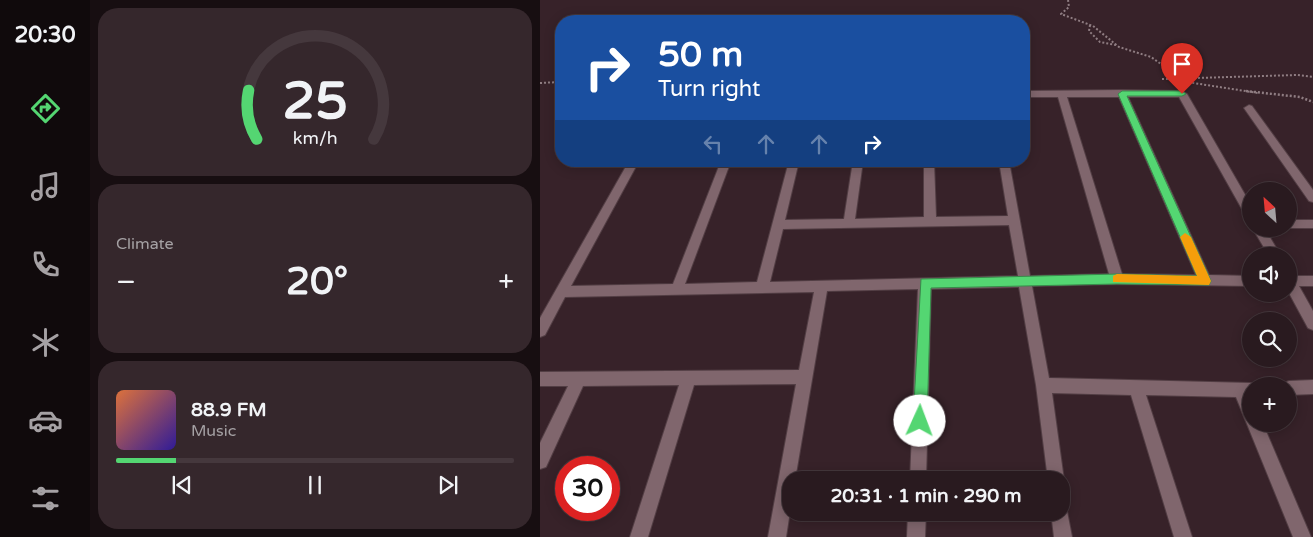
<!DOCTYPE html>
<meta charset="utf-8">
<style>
body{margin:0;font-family:"Varela Round",sans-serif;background:#35272c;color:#f1f3f6;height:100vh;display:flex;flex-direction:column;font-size:19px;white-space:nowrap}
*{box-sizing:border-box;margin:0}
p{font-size:16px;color:#a5a1a4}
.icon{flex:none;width:28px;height:28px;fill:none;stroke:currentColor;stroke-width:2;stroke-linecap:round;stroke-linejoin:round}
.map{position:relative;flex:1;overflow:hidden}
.details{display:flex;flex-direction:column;gap:8px;padding:8px;background:#170e11;width:450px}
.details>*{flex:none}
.guide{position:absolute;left:15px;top:15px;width:475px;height:152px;border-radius:20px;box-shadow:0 2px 12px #0003,0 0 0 1px #45383d;background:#1a4fa0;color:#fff;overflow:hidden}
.needle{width:32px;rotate:334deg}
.controls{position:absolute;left:702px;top:182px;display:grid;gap:10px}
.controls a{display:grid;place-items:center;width:55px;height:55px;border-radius:50%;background:#291a1f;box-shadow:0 2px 12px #0003,0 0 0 1px #45383d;font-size:25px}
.speed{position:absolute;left:15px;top:456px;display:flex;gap:10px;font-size:25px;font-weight:700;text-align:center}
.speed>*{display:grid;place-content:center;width:65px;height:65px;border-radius:50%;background:#291a1f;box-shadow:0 2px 12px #0003,0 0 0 1px #45383d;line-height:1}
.speed .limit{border:8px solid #d22;background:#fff;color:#111}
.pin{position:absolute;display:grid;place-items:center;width:42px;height:42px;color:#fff;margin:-51px -21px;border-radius:50% 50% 50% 0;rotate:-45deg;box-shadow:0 0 5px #0007}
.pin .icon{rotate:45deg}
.me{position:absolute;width:55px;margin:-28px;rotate:2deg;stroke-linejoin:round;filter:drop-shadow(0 0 4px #0008)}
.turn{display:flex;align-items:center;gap:18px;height:105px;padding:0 20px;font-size:22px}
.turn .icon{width:65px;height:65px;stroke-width:2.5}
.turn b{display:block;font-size:35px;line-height:42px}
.lanes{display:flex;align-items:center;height:48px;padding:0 20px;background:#0003;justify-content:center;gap:25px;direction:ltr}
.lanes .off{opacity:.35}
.big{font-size:38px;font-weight:700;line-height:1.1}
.details .card{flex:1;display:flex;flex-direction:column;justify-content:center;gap:8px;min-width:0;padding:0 18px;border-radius:20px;background:#35272c}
.details .dial{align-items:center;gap:0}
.dial svg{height:130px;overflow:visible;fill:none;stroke:#45383d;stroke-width:7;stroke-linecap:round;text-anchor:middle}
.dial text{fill:#f1f3f6;stroke:none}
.song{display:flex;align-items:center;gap:15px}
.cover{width:60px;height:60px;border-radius:8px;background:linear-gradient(135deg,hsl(20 70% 55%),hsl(250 70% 35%))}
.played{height:5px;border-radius:2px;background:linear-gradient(90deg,#54d672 15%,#45383d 15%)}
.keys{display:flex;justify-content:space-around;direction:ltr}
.heat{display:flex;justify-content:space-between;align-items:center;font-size:28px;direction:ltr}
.trip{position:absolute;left:242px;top:471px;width:288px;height:50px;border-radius:20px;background:#291a1f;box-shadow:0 2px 12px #0003,0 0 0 1px #45383d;font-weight:700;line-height:50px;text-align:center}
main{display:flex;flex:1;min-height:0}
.tabs{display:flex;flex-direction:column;width:90px;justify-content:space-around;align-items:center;background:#100a0c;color:#a5a1a4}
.tabs .icon{width:35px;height:35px}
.tabs .on{color:#54d672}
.tabs b{font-size:22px;color:#f1f3f6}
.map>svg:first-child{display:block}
</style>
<main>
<nav class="tabs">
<b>20:30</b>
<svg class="icon on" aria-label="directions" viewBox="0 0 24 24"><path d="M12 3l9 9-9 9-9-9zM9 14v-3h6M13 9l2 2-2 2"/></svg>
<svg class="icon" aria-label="music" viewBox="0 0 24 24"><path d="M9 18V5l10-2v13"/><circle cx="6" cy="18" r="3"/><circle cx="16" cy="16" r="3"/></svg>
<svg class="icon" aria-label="phone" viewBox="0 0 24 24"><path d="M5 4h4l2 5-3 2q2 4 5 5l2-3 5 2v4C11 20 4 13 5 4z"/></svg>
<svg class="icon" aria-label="climate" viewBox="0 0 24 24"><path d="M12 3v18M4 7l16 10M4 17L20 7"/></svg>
<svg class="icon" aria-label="car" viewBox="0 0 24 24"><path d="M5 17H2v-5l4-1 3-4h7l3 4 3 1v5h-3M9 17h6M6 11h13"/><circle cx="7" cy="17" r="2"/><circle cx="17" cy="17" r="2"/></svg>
<svg class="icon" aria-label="filters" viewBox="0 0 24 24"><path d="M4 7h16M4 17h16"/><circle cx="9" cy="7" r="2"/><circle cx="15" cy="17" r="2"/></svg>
</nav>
<section class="details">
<div class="card dial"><svg viewBox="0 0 100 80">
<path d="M14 69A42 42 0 1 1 86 69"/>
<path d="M14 69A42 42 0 0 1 9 39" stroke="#54d672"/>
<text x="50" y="56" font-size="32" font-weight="700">25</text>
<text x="50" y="72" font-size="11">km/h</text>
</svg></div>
<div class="card"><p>Climate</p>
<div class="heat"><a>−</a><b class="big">20°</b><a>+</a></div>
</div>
<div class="card">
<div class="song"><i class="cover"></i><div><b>88.9 FM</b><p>Music</p></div></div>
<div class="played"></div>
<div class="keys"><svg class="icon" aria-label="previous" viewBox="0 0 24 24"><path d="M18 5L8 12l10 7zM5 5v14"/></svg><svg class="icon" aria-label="pause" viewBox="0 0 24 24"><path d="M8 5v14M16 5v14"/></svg><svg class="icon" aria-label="next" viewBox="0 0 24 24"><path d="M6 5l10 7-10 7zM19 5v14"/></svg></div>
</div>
</section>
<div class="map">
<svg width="773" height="537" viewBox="0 0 773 537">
<rect width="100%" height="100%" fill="#372229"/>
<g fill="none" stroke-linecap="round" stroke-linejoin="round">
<g stroke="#523e44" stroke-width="2">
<path id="street" d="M 582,90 L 642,91 L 647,94 L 711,205 L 711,219 L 707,218 L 639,97 L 588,97 L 669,275 L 711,276 L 711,286 L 577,284 L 492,286 L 509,378 L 711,383 L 716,385 L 717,386 L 711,386 L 711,424 L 723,424 L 771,537 L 753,537 L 696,397 L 606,395 L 652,537 L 634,537 L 591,395 L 512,393 L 524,480 L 521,486 L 521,480 L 508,480 L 496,385 L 479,287 L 391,289 L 386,480 L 370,480 L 378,289 L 287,291 L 255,480 L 251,480 L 251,505 L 246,537 L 228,537 L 256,384 L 154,385 L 108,537 L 90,537 L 139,385 L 43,386 L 6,467 L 0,469 L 0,443 L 28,386 L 0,386 L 0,372 L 259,370 L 274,292 L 25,297 L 5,335 L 0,337 L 0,318 L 89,161 L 99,161 L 31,286 L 133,284 L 181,161 L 191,161 L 145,284 L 217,282 L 249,161 L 259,161 L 245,220 L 304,219 L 313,161 L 323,161 L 315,219 L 384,217 L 384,161 L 394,161 L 396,217 L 468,216 L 459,161 L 469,161 L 490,276 L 569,274 L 518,97 L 484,97 L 484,91 ZM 527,97 L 579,97 L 656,275 L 582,274 ZM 469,225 L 478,276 L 230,282 L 243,229 Z
M 709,105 L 712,106 L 773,190 L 773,202 L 769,201 L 704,108 Z
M 749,220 L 773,220 L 773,228 L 749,228 Z
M 713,229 L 725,229 L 741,256 L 729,256 Z
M 749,276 L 773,276 L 773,286 L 759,286 L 773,311 L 773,330 L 768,328 L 749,293 Z
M 773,380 L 773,394 L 749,395 L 749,386 L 742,386 L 744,383 L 749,381 Z
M 521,504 L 526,506 L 532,537 L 514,537 L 511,512 L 521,512 Z
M 368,512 L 386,512 L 385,537 L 367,537 Z"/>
</g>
<path stroke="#8f7d82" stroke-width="2" stroke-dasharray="2 2" stroke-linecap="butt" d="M 528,0 L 529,7 L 521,14 L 553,26 L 579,47 L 611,57 L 647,82 L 718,93
M 550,25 L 549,31 L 560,42 L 576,45
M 622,79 L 757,75 L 773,77
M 0,83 L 21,82"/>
<path stroke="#8f7d82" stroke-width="2.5" stroke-dasharray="2 2" stroke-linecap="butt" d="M 706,91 L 760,97 L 773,102"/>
<use href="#street" fill="#80666d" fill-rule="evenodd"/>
</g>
<path fill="#54d672" stroke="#378b4a" d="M 582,91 L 642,91 L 646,94 L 642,96 L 587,96 L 671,281 L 669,285 L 577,284 L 391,288 L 387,421 L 385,426 L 380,428 L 375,426 L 373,421 L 381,279 L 577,274 L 657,276 L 578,94 Z"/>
<path fill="#f59e0b" d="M 645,233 L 651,237 L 671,281 L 669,285 L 573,282 L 573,276 L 577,274 L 657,276 L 640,237 Z"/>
</svg>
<div class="controls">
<a><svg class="needle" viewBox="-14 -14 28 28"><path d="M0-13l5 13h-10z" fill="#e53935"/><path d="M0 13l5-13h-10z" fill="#a5a1a4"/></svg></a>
<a><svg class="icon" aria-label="sound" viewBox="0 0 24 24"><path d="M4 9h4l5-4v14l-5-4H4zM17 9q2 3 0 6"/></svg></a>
<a><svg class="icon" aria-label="search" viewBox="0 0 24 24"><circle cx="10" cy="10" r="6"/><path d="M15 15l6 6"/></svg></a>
<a>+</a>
</div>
<div class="speed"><div class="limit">30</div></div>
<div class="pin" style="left:642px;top:94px;background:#d93025"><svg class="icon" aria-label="arrive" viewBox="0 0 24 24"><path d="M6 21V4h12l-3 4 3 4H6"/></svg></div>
<svg class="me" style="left:380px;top:421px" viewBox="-20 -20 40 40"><circle r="19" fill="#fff"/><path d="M0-13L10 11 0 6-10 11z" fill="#54d672"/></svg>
<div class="trip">20:31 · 1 min · 290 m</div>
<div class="guide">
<div class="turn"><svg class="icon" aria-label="right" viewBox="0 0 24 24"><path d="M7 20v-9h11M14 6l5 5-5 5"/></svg><div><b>50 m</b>Turn right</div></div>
<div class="lanes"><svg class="icon off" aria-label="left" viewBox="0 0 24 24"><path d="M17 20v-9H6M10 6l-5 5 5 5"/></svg><svg class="icon off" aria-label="ahead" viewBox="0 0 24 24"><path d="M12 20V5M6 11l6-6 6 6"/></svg><svg class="icon off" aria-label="ahead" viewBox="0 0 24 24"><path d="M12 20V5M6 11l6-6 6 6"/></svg><svg class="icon" aria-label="right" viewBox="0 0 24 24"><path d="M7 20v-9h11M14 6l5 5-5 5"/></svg></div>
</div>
</div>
</main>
